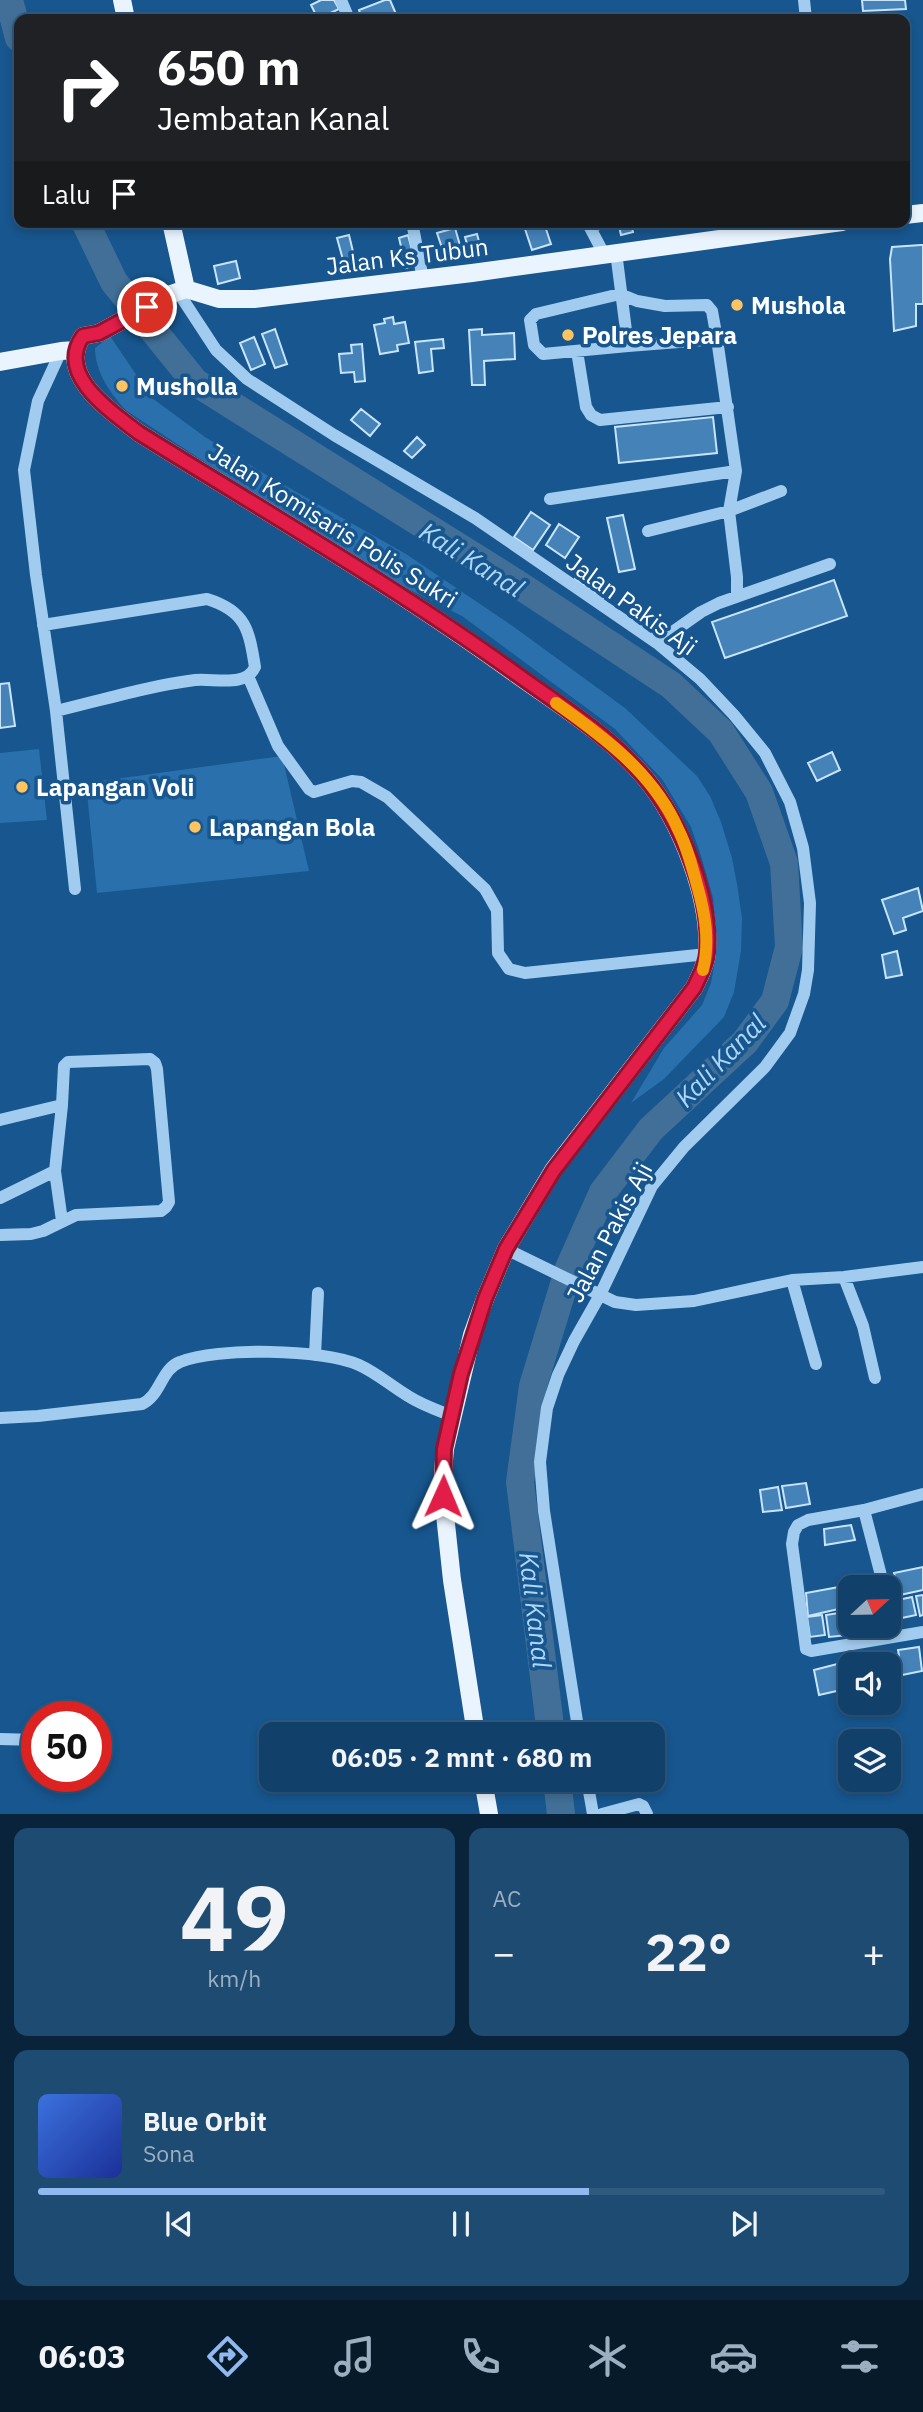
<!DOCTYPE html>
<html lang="id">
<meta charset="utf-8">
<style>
body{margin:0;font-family:"IBM Plex Sans",sans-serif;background:#1e4b72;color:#f1f3f6;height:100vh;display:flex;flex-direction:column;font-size:26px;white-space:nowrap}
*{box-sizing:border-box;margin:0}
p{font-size:23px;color:#9cafc1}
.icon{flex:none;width:38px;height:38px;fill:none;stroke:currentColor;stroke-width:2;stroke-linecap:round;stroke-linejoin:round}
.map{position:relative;height:1814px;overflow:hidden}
.drawer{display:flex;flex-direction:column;gap:14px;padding:14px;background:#09233a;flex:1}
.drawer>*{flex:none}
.hud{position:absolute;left:14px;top:14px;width:896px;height:214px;border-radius:14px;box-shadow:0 4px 10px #0003,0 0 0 2px #30597e;background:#202124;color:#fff;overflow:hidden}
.needle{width:46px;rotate:68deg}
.buttons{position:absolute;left:838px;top:1575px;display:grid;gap:14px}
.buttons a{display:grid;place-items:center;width:63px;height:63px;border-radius:14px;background:#11406a;box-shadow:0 4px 10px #0003,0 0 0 2px #30597e;font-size:35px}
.speed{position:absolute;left:21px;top:1701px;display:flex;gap:14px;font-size:35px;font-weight:700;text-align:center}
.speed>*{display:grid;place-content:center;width:91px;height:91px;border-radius:50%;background:#11406a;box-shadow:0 4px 10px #0003,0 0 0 2px #30597e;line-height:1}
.speed .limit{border:10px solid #d22;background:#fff;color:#111}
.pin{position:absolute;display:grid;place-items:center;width:60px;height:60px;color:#fff;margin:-30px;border:4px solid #fff;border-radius:50%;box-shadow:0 2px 7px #0007}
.me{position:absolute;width:77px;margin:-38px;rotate:1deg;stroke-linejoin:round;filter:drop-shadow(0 0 5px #0008)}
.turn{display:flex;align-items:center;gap:24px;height:147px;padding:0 28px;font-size:32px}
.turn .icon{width:91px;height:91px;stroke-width:2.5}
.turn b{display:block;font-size:49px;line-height:60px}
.then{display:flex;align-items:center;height:66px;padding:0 28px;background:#0003;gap:14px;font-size:26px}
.big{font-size:52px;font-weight:700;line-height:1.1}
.drawer .widget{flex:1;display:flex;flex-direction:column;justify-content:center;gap:10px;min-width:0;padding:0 24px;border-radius:14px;background:#1e4b72}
.drawer .dial{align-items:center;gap:0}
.dial b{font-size:91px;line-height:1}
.song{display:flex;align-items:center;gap:21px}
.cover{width:84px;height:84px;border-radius:10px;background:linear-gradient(135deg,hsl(220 70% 55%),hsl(230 70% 35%))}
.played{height:7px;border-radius:4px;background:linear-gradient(90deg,#90b9f0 65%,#30597e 65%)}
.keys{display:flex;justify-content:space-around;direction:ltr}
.heat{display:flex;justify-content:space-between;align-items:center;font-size:38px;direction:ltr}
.drawer .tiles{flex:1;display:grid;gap:14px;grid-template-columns:1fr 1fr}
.widget:last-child{grid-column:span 2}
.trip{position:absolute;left:259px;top:1722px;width:406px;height:70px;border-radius:14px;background:#11406a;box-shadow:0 4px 10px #0003,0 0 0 2px #30597e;font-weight:700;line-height:70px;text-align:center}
.tab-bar{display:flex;height:112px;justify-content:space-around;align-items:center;background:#071a2a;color:#9cafc1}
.tab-bar .icon{width:49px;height:49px}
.tab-bar .active{color:#90b9f0}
.tab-bar b{font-size:32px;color:#f1f3f6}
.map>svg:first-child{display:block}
</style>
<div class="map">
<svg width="923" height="1814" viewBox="0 0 923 1814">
<rect width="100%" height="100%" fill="#17568e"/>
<path fill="#2970ac" d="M 110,336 L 152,398 L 205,437 L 270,477 L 406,554 L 514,627 L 625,708 L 697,776 L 710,796 L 721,822 L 732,858 L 737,884 L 742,918 L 741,951 L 734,992 L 724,1017 L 664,1079 L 631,1103 L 664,1048 L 702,1005 L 711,983 L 717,949 L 713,898 L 701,856 L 691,827 L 662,779 L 615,729 L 462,616 L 398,584 L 270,505 L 127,411 C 111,395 95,372 95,348 Z
M 39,749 L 47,820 L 0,823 L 0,753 Z
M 282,756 L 309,871 L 97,893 L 86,783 Z"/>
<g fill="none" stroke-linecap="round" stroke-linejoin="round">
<path stroke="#416f97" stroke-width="28" d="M 9,0 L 19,38
M 85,222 L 114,282 L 195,382 L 513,581 L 671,685 L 721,732 L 759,792 L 784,863 L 789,947 L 775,1001 L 745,1042 L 651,1129 L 603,1192 L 569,1268 L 533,1386 L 520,1482 L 551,1734
M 557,1780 L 561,1814"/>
</g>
<path fill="#4482b8" stroke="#c8e4fb" stroke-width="2" d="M 321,0 L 334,0 L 339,9 L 318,19 L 311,5 Z
M 385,0 L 390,0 L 396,14 L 383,19 L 362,19 L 359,10 Z
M 862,0 L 905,0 L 906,9 L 863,11 Z
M 594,222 L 608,222 L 609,226 L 597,230 Z
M 618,222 L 630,222 L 633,232 L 621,235 Z
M 544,223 L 551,244 L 532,250 L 525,229 Z
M 455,228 L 462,252 L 445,257 L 437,233 Z
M 477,234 L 481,249 L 469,252 L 465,237 Z
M 349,235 L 356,264 L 345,267 L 337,238 Z
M 408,235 L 416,265 L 406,268 L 399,238 Z
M 921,245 L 923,245 L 923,304 L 916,304 L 916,326 L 894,331 L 890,259 L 892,247 Z
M 236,261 L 240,278 L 218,284 L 214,266 Z
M 393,317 L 394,324 L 405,322 L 409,343 L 397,345 L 398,351 L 380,354 L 374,325 L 385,323 L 384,319 Z
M 275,329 L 287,364 L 275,368 L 262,334 Z
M 482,329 L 482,335 L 514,333 L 515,359 L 484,361 L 485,385 L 472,385 L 469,330 Z
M 254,337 L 265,364 L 251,370 L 240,343 Z
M 443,339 L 444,348 L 431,349 L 433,371 L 419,373 L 415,342 Z
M 362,344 L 365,381 L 355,382 L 354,372 L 341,373 L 339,354 L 352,353 L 351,345 Z
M 361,409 L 380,424 L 370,436 L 351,420 Z
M 713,417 L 717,453 L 619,463 L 615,427 Z
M 417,437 L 425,445 L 412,458 L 404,451 Z
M 531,512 L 550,525 L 533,550 L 514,537 Z
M 623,515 L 635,569 L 619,572 L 607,518 Z
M 559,524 L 579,537 L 565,558 L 546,545 Z
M 583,567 L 611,587 L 603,598 L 575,579 Z
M 834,580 L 847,616 L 725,658 L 712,622 Z
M 9,683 L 15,726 L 0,728 L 0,684 Z
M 832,752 L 840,770 L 817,781 L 808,763 Z
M 918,888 L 923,911 L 903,918 L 906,930 L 894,934 L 882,900 Z
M 897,951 L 902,975 L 886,978 L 882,955 Z
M 806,1483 L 810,1504 L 786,1508 L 782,1486 Z
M 778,1487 L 782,1510 L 763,1512 L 760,1490 Z
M 851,1525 L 855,1540 L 825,1545 L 824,1529 Z
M 923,1567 L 923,1590 L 900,1595 L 894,1573 Z
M 839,1587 L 843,1608 L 808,1616 L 806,1593 Z
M 923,1595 L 923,1615 L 920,1616 L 916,1596 Z
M 912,1597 L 916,1615 L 897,1619 L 893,1601 Z
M 845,1612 L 848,1635 L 829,1637 L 826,1615 Z
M 822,1615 L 825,1635 L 810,1637 L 807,1617 Z
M 919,1647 L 922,1671 L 902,1675 L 898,1650 Z
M 845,1662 L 850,1688 L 819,1695 L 814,1670 Z"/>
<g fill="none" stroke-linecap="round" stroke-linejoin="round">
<path stroke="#a2ccef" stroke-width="12" d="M 341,0 L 349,19
M 804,0 L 806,19
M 412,222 L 423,279
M 587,222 L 604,254
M 616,252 L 628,346 L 717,339 L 736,471 L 729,511 L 737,577 L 737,596
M 178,292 L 216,350 L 247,379 L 334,435 L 475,518 L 657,643 L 700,679 L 734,715 L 765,753 L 790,802 L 803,848 L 810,903 L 808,970 L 804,994 L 790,1033 L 765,1067 L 684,1147 L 652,1186 L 600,1295 L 574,1341 L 558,1375 L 547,1408 L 540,1462 L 544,1511 L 579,1734
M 628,346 L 543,354 L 534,345 L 530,320 L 536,314 L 620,294 L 637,301 L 665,306 L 707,305 L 712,311 L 717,339
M 61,351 L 38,401 L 24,470 L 36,575 L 56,711 L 75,889
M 577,351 L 586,407 L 591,415 L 600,420 L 728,407
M 550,499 L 736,471
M 648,531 L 729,511 L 781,491
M 43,625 L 207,599 C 246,611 249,630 255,667 C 246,688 214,678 195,680 C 148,686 102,700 56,711
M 657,643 L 701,612 L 719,603 L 830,564
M 248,676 L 278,746 L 309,789 L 314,792 L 352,781 L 361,782 L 387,797 L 485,889 L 497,910 L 498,953 L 509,969 L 525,973 L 707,954
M 62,1105 L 55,1171 L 62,1221
M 0,1120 L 62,1105 L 64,1066 L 68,1062 L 150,1059 L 155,1063 L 157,1069 L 169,1202 L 166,1207 L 161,1211 L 76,1215 L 43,1231 L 31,1234 L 0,1235
M 0,1198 L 55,1171
M 506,1249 L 615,1302 L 636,1305 L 694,1301 L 792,1280 L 844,1277 L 923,1267
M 844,1277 L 863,1326 L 875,1378
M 792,1280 L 816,1364
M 315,1355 L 318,1293
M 0,1418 L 38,1416 L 142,1404 C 161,1395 161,1369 180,1362 C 217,1347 323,1349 359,1365 C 377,1373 391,1386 408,1396 C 422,1405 437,1410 452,1416
M 923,1494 L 864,1510 L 808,1520 L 798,1525 L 794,1532 L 792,1544 L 806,1649 L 811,1651 L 923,1632
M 864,1510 L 884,1587
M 889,1607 L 896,1635
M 0,1739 L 37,1740
M 587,1780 L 593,1814
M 602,1814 L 639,1804 L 643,1806 L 647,1814"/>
<path stroke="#eaf4ff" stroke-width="18" d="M 122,0 L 126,19
M 905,215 L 923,213
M 171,222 L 186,289
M 186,289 L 171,294 L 99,333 L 83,336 C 55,375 112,412 139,433 C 266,512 396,587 517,675 C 561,706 610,736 645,778 C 680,820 711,898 707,953 C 706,966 699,977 694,988 L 554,1169 L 506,1249 L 485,1299 L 472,1335 L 445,1449 L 443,1471 L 443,1496 L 452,1580 L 476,1734
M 186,289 L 219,299 L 254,299 L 472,273 L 842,222
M 0,362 L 61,351 L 75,350
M 483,1780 L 489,1814"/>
</g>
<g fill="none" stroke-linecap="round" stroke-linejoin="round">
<g stroke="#92132f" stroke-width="18">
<path id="route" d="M 147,307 L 99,333 L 83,336 C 55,375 112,412 139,433 C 266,512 396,587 518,675 C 561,706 610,736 645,778 C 680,820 712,897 707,953 C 706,966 699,977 694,988 L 554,1170 L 506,1249 L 485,1299 L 461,1374 L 444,1449 L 443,1496"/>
</g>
<use href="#route" stroke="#e11d48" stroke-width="12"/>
<path stroke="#f59e0b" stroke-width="12" d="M 556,703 C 604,737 654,774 678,829 C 687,847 692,866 697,885 C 705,913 710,941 703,970"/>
</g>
<g fill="#ffc360" stroke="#17568e" stroke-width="2.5">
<circle cx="737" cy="305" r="7"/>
<circle cx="568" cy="335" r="7"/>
<circle cx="122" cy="386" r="7"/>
<circle cx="22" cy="787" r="7"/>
<circle cx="195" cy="827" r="7"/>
</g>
<g text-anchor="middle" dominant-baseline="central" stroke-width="7" stroke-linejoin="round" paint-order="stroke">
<g font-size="24" fill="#fff" stroke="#17568e">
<text transform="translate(407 256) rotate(-7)">Jalan Ks Tubun</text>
<text transform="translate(333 525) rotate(32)">Jalan Komisaris Polis Sukri</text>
<text transform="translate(632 604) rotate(36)">Jalan Pakis Aji</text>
<text transform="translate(609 1232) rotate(-62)">Jalan Pakis Aji</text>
</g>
<g font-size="24" font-weight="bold" fill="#fff" stroke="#17568e" text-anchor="start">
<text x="751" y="305">Mushola</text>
<text x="582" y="335">Polres Jepara</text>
<text x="136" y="386">Musholla</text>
<text x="36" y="787">Lapangan Voli</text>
<text x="209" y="827">Lapangan Bola</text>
</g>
<g font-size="26" font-style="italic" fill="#aed6f6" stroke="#17568e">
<text transform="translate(472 559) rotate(32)">Kali Kanal</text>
<text transform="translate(720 1060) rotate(-46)">Kali Kanal</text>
<text transform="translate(536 1610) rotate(83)">Kali Kanal</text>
</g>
</g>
</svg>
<div class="buttons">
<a><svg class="needle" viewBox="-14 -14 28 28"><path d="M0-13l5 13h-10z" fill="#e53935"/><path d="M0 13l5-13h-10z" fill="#9cafc1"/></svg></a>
<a><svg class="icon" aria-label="sound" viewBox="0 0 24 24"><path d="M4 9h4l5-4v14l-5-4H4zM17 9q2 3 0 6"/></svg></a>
<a><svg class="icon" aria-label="layers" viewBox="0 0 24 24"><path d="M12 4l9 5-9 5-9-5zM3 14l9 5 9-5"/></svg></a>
</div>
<div class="speed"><div class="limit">50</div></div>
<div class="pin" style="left:147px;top:307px;background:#d93025"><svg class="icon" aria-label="arrive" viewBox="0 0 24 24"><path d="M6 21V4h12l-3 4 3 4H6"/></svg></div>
<svg class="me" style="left:443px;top:1496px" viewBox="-20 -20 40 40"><path d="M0-17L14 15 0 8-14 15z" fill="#e11d48" stroke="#fff" stroke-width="4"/></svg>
<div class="trip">06:05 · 2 mnt · 680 m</div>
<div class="hud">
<div class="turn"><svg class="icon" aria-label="right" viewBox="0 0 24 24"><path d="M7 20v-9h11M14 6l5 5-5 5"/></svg><div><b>650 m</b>Jembatan Kanal</div></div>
<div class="then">Lalu<svg class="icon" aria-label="arrive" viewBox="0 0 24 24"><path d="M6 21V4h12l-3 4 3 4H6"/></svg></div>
</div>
</div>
<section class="drawer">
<div class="tiles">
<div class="widget dial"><b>49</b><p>km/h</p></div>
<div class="widget"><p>AC</p>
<div class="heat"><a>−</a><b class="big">22°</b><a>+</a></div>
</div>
<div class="widget">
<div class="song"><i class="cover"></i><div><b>Blue Orbit</b><p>Sona</p></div></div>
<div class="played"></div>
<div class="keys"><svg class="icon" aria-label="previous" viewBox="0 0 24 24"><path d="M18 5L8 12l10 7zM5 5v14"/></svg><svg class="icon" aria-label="pause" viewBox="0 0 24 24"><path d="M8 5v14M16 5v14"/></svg><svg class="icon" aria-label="next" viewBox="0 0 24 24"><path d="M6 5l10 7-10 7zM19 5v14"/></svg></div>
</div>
</div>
</section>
<nav class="tab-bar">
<b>06:03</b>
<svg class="icon active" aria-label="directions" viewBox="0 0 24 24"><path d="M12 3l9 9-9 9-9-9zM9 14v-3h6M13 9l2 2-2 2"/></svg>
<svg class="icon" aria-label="music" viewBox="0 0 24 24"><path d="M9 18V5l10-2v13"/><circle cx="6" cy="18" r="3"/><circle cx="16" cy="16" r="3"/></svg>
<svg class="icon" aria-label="phone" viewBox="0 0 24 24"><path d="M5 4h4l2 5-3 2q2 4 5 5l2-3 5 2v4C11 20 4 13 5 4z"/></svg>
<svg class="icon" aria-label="climate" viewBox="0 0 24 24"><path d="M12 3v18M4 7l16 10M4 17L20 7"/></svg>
<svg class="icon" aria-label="car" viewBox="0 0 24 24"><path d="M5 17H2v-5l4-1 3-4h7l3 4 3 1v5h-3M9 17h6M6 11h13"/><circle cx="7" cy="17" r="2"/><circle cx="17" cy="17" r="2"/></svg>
<svg class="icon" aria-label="filters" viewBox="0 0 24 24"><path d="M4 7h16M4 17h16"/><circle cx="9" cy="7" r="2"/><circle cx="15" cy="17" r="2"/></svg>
</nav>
